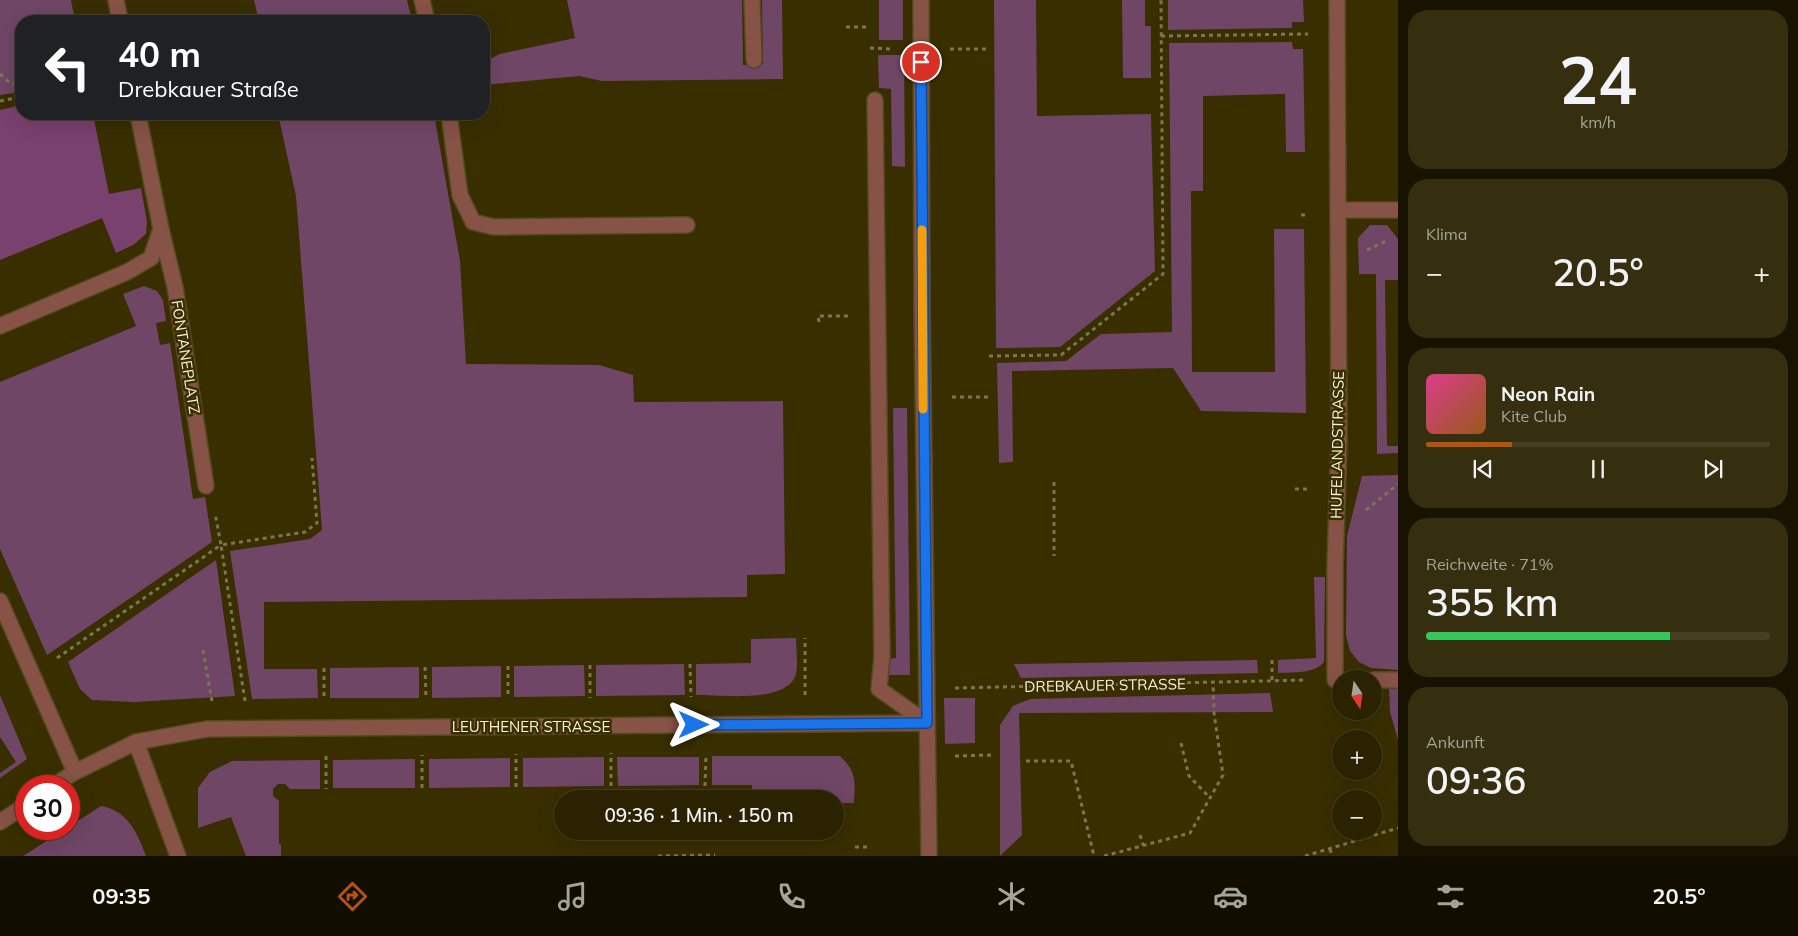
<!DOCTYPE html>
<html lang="de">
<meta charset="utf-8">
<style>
body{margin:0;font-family:Mulish,sans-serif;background:#362f0f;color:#f1f3f6;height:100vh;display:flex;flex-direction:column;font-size:19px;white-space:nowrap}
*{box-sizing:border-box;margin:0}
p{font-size:16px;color:#a5a499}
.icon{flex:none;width:28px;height:28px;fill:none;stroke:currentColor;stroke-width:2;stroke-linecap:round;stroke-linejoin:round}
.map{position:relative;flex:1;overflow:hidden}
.drawer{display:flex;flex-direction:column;gap:10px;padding:10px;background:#171300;width:400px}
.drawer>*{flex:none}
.top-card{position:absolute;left:15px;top:15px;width:475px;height:105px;border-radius:20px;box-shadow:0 5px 20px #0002,0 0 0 1px #463f22;background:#202124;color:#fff;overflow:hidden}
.needle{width:32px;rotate:167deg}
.buttons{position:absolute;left:1332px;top:670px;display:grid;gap:10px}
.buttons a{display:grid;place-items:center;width:50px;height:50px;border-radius:50%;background:#2a2200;box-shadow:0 5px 20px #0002,0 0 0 1px #463f22;font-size:25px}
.speed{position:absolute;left:15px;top:775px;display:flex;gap:10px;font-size:25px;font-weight:700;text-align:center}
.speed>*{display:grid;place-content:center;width:65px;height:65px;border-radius:50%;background:#2a2200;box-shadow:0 5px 20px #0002,0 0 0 1px #463f22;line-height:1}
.speed .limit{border:8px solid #d22;background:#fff;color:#111}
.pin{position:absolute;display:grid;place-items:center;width:42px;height:42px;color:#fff;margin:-21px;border:2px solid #fff;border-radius:50%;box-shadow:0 1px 5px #0007}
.me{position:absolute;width:55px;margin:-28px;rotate:90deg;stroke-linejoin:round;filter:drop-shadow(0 0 4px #0008)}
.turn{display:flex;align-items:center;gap:18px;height:105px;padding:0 20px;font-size:22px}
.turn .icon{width:65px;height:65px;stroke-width:2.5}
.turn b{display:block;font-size:35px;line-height:42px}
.big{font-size:38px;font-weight:600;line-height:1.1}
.drawer .widget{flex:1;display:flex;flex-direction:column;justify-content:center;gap:8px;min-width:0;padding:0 18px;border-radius:20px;background:#362f0f}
.drawer .dial{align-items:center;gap:0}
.dial b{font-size:65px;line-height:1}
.song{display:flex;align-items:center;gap:15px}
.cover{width:60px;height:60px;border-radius:8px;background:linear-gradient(135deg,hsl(330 70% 55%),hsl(30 70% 35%))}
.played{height:5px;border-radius:2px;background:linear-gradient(90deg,#b45309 25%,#463f22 25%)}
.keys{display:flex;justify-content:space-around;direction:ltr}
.heat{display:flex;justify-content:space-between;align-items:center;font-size:28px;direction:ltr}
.charge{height:8px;border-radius:4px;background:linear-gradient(90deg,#34c759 71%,#463f22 0)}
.trip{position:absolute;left:554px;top:790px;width:290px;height:50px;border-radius:25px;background:#2a2200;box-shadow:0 5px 20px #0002,0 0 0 1px #463f22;font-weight:600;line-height:50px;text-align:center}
.dock{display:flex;height:80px;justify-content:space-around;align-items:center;background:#110e00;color:#a5a499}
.dock .icon{width:35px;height:35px}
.dock .selected{color:#b45309}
.dock b{font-size:22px;color:#f1f3f6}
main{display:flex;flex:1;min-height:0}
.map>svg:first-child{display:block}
</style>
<main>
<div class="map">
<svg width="1398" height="856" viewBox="0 0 1398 856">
<rect width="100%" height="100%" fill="#382e00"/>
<path fill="#6f4666" d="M 0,0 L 71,0 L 74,16 L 46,21 L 21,21 L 21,27 L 14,29 L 21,64 L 21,92 L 0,95 Z
M 254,0 L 407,0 L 412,21 L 259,21 Z
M 567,0 L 742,0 L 743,65 L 763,64 L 762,0 L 782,0 L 783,79 L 602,81 L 579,76 L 484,85 L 484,62 L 500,54 L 575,38 Z
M 879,0 L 903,0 L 903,40 L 879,40 Z
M 994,0 L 1036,0 L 1037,116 L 1151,114 L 1155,271 L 1060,347 L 996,348 Z
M 1122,0 L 1145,0 L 1145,26 L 1151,26 L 1151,78 L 1123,78 Z
M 1168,0 L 1303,0 L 1304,22 L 1292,22 L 1292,28 L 1168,30 Z
M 1292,42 L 1293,49 L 1303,49 L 1305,152 L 1286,152 L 1285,94 L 1203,96 L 1203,191 L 1191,191 L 1192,372 L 1275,372 L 1274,229 L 1304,229 L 1306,413 L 1201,411 L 1173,368 L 1012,371 L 1013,462 L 999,463 L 997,363 L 1066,361 L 1101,334 L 1172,332 L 1169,43 Z
M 878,55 L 904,55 L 905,167 L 892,166 L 891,89 L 879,88 Z
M 278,114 L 434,114 L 460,261 L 466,364 L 599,365 L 633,375 L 634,402 L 783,401 L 785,574 L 747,575 L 747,597 L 264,602 L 264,669 L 317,669 L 318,698 L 252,699 L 230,551 L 310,539 L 322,530 L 296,196 Z
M 1370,225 L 1387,225 L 1398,239 L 1398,280 L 1385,280 L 1387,446 L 1398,446 L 1398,453 L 1377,454 L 1376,274 L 1359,274 L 1358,238 Z
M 144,286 L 157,291 L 163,300 L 166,321 L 156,323 L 160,345 L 170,343 L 193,499 L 205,497 L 212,542 L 47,655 L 0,549 L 0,382 L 136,326 L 123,294 Z
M 893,408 L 907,408 L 910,675 L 889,675 L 889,659 L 896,658 Z
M 1398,475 L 1398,670 L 1371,668 L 1359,662 L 1350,651 L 1346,635 L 1347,536 L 1362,476 Z
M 216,560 L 235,696 L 134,702 L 92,700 L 80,689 L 68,662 Z
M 1314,577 L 1325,577 L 1324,662 C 1314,674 1293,672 1278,673 L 1278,660 L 1316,658 Z
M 796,638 C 796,649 799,667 795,677 C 783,703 722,695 696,695 L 696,664 L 751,663 L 751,639 Z
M 1257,660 L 1258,673 L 1021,678 L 1014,664 Z
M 684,664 L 685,695 L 596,696 L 596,665 Z
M 584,665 L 585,696 L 514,697 L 514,666 Z
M 501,666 L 501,697 L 432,698 L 432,667 Z
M 419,667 L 419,698 L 330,698 L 330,668 Z
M 1389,689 L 1398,689 L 1398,740 L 1390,712 Z
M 1270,693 L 1273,712 L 1019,713 L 1022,835 L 1000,856 L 1000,725 L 1013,706 L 1030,699 Z
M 0,695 L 27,759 L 0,778 L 0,773 L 16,762 L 0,737 Z
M 944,698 L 975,698 L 975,743 L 945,744 Z
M 712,756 L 840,756 C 857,773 855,780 854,803 L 835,803 L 835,799 L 768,799 L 768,794 L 752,794 L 752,785 L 712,785 Z
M 604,757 L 604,786 L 523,787 L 523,758 Z
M 617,757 L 699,757 L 699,785 L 618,786 Z
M 510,758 L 510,787 L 429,788 L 429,759 Z
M 415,759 L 415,788 L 333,788 L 333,760 Z
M 320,760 L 320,789 L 290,789 L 285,784 L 278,784 L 273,789 L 273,796 L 279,801 L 279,844 L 281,845 L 281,856 L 246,856 L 231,817 L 198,828 L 198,788 L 210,772 L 232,761 Z
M 101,806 C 128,811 137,832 146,856 L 23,856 Z"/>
<path fill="#79416e" d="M 21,105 L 21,114 L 93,114 L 109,194 L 141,188 L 147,221 L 146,234 L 133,245 L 116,253 L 102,218 L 0,260 L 0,110 Z"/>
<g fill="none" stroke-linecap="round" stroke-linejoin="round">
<g stroke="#53491f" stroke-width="18">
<path id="minor" d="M 116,0 L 120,21
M 422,0 L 427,21
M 752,0 L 754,60
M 921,0 L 922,306 L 929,856
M 1337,0 L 1339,441 L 1335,565 L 1335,680 L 1341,680
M 875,100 L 882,656 L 879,689 L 927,723
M 138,114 L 161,229 L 175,287 L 206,486
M 449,114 L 460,195 L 473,222 L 494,227 L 687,225
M 1339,210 L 1398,210
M 0,326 L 127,272 L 151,258 L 161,229
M 0,601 L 75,772
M 1374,680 L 1398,680
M 136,742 L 178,856
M 53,786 L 75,772 L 136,742 L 207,729 L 927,723
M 0,822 L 26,805"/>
</g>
<path stroke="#7e7550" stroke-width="3" stroke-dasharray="4 4" stroke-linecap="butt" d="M 846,27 L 870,27
M 1161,36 L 1308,34
M 870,48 L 892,49
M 950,49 L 986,49
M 0,74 L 8,81 L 21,86
M 0,101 L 21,97
M 1301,215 L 1309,215
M 1367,250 L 1386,241
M 819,322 L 818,316 L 848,316
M 989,356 L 1061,355 L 1163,274 L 1161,0
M 952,397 L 989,397
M 1054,482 L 1054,556
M 1295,489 L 1309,489
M 1366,510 L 1398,484
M 203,650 L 212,701
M 57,658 L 221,545 L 215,513
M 1272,660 L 1272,681
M 690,664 L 691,697
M 590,665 L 590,698
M 508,666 L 508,698
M 425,667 L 426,699
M 324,668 L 324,700
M 955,688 L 1306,680
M 805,695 L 805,638
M 245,701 L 221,545 L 305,532 L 317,523 L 312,458
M 1181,743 L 1189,776 L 1210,798
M 326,756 L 326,789
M 955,756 L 992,755
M 1026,761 L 1071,761 L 1094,856
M 611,786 L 611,753
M 705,786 L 706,755
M 516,787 L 516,754
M 422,788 L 422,755
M 1140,835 L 1143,845
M 855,847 L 871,847
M 1330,849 L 1332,856
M 658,856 L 715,855
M 1104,856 L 1190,833 L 1223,775 L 1214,713 L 1213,682
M 1305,856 L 1398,828"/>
<use href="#minor" stroke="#865346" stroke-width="15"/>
</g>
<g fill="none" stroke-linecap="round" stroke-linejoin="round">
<g stroke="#114b97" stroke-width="12">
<path id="route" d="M 694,725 L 927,723 L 921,62"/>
</g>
<use href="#route" stroke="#1a73e8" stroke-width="9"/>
<path stroke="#f59e0b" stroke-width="9" d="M 922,230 L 923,409"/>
</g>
<g text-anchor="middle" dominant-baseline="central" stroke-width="5" stroke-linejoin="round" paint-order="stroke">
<g font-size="15" fill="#f8f2db" stroke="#382e00">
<text transform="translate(186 357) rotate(81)">FONTANEPLATZ</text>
<text transform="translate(1337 445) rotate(-89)">HUFELANDSTRASSE</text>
<text transform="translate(1105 685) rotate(-1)">DREBKAUER STRASSE</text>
<text x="531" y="726">LEUTHENER STRASSE</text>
</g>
</g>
</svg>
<div class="buttons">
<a><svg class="needle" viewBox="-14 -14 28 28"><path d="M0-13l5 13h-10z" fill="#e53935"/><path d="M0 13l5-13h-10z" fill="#a5a499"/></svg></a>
<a>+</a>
<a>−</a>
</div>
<div class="speed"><div class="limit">30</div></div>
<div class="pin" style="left:921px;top:62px;background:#d93025"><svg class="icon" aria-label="arrive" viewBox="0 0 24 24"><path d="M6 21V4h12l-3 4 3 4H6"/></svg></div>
<svg class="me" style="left:694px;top:725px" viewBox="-20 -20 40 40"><path d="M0-17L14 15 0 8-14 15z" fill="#1a73e8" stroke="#fff" stroke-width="4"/></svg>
<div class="trip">09:36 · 1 Min. · 150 m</div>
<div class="top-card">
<div class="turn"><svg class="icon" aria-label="left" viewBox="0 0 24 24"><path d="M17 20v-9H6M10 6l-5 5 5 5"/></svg><div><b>40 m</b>Drebkauer Straße</div></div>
</div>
</div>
<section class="drawer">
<div class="widget dial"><b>24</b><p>km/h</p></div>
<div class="widget"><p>Klima</p>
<div class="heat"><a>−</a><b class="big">20.5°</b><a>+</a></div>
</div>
<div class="widget">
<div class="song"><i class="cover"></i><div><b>Neon Rain</b><p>Kite Club</p></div></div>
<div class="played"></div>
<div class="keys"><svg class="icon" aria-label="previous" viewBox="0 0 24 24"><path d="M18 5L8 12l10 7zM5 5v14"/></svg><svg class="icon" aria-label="pause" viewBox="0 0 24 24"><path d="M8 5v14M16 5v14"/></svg><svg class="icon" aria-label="next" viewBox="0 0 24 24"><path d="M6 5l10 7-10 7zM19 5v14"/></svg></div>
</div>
<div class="widget"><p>Reichweite · 71%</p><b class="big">355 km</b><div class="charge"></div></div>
<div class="widget"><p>Ankunft</p><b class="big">09:36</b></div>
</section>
</main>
<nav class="dock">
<b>09:35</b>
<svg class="icon selected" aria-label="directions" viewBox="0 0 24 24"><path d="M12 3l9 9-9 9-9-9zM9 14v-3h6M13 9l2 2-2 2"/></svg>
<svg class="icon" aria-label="music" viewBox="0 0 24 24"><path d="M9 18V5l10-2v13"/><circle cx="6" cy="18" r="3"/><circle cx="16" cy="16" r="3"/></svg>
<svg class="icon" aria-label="phone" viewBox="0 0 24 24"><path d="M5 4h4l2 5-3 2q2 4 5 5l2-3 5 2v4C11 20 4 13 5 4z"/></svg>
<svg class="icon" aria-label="climate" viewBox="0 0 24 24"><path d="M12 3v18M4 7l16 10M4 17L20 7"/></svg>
<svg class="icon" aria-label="car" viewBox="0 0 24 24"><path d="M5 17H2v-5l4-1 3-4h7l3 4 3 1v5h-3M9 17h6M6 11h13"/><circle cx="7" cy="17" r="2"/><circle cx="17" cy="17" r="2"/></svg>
<svg class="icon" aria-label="filters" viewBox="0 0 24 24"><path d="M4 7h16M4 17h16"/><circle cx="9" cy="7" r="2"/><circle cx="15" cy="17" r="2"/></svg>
<b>20.5°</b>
</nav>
